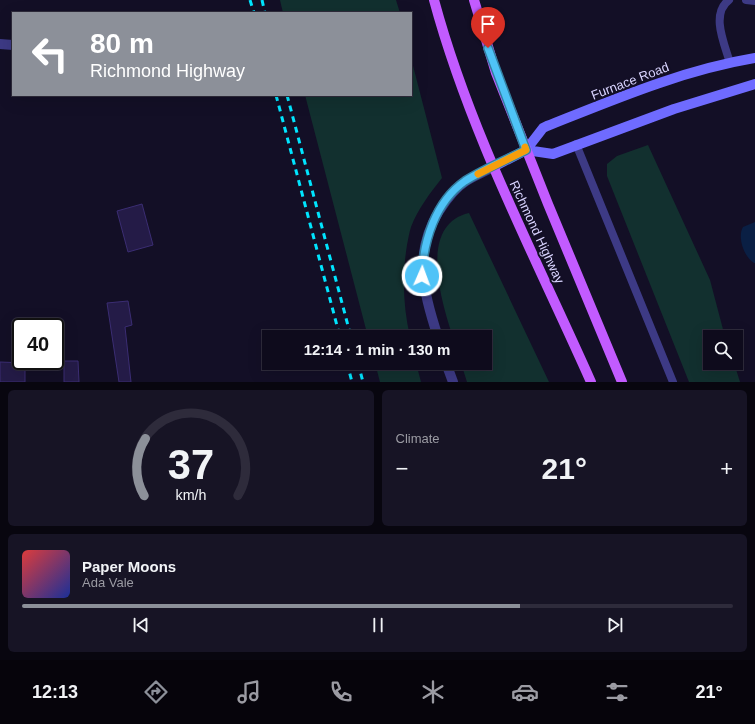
<!DOCTYPE html>
<meta charset="utf-8">
<style>
body{margin:0;font-family:Arial,sans-serif;background:#171425;color:#f1f3f6;height:100vh;display:flex;flex-direction:column;font-size:15px;white-space:nowrap}
*{box-sizing:border-box;margin:0}
p{font-size:13px;color:#9b9ba3}
.icon{flex:none;width:22px;height:22px;fill:none;stroke:currentColor;stroke-width:2;stroke-linecap:round;stroke-linejoin:round}
.map{position:relative;height:382px;overflow:hidden}
.drawer{display:flex;flex-direction:column;gap:8px;padding:8px;background:#08060f;flex:1}
.drawer>*{flex:none}
.hud{position:absolute;left:12px;top:12px;width:400px;height:84px;border-radius:0px;box-shadow:0 4px 16px #0002,0 0 0 1px #2e2b3b;background:#8c9099;color:#fff;overflow:hidden}
.fabs{position:absolute;left:703px;top:330px;display:grid;gap:8px}
.fabs a{display:grid;place-items:center;width:40px;height:40px;border-radius:0px;background:#0e0b1c;box-shadow:0 4px 16px #0002,0 0 0 1px #2e2b3b;font-size:20px}
.speed{position:absolute;left:12px;top:318px;display:flex;gap:8px;font-size:20px;font-weight:700;text-align:center}
.speed>*{display:grid;place-content:center;width:52px;height:52px;border-radius:50%;background:#0e0b1c;box-shadow:0 4px 16px #0002,0 0 0 1px #2e2b3b;line-height:1}
.speed .limit{border:2px solid #111;border-radius:6px;background:#fff;color:#111}
.pin{position:absolute;display:grid;place-items:center;width:34px;height:34px;color:#fff;margin:-41px -17px;border-radius:50% 50% 50% 0;rotate:-45deg;box-shadow:0 0 4px #0007}
.pin .icon{rotate:45deg}
.me{position:absolute;width:44px;margin:-22px;rotate:2deg;stroke-linejoin:round;filter:drop-shadow(0 0 3px #0008)}
.turn{display:flex;align-items:center;gap:14px;height:84px;padding:0 12px;font-size:18px}
.turn .icon{width:52px;height:52px;stroke-width:2.5}
.turn b{display:block;font-size:28px;line-height:34px}
.big{font-size:30px;font-weight:700;line-height:1.1}
.drawer .card{flex:1;display:flex;flex-direction:column;justify-content:center;gap:6px;min-width:0;padding:0 14px;border-radius:6px;background:#171425}
.drawer .dial{align-items:center;gap:0}
.dial svg{height:104px;overflow:visible;fill:none;stroke:#2e2b3b;stroke-width:7;stroke-linecap:round;text-anchor:middle}
.dial text{fill:#f1f3f6;stroke:none}
.song{display:flex;align-items:center;gap:12px}
.cover{width:48px;height:48px;border-radius:6px;background:linear-gradient(135deg,hsl(0 70% 55%),hsl(230 70% 35%))}
.played{height:4px;border-radius:2px;background:linear-gradient(90deg,#8c9099 70%,#2e2b3b 70%)}
.keys{display:flex;justify-content:space-around;direction:ltr}
.heat{display:flex;justify-content:space-between;align-items:center;font-size:22px;direction:ltr}
.drawer .tiles{flex:1;display:grid;gap:8px;grid-template-columns:1fr 1fr}
.card:last-child{grid-column:span 2}
.trip{position:absolute;left:262px;top:330px;width:230px;height:40px;border-radius:0px;background:#0e0b1c;box-shadow:0 4px 16px #0002,0 0 0 1px #2e2b3b;font-weight:700;line-height:40px;text-align:center}
.tab-bar{display:flex;height:64px;justify-content:space-around;align-items:center;background:#06040b;color:#9b9ba3}
.tab-bar .icon{width:28px;height:28px}
.tab-bar .current{color:#8c9099}
.tab-bar b{font-size:18px;color:#f1f3f6}
.map>svg:first-child{display:block}
</style>
<div class="map">
<svg width="755" height="382" viewBox="0 0 755 382">
<rect width="100%" height="100%" fill="#130f26"/>
<path fill="#12302f" d="M 280,0 L 396,0 L 400,13 L 283,13 Z
M 411,58 L 442,178 C 430,193 418,209 411,227 C 409,233 408,240 407,245 C 402,276 403,306 410,337 L 368,337 L 305,95 L 411,95 Z
M 648,145 L 710,280 L 725,337 L 710,337 L 710,363 L 734,363 L 740,382 L 689,382 L 607,176 L 607,164 L 617,156 Z
M 469,213 L 549,382 L 467,382 L 461,363 L 485,363 L 485,337 L 453,337 C 442,303 417,225 469,213 Z
M 375,363 L 416,363 L 421,382 L 380,382 Z"/>
<path fill="#0a1f44" d="M 755,222 L 755,263 L 754,263 C 744,257 737,237 743,227 Z"/>
<path fill="#241b47" stroke="#3b2d73" d="M 142,204 L 153,245 L 128,252 L 117,211 Z
M 128,301 L 132,325 L 125,327 L 131,382 L 119,382 L 107,303 Z
M 64,361 L 78,361 L 79,382 L 64,382 Z
M 0,362 L 25,363 L 25,382 L 0,382 Z"/>
<g fill="none" stroke-linecap="round" stroke-linejoin="round">
<path stroke="#3d3a85" stroke-width="8" d="M 729,0 C 710,14 725,45 730,63
M 746,0 L 755,1
M 576,144 L 673,382"/>
<path stroke="#3d3a85" stroke-width="10" d="M 0,44 L 13,45"/>
<path stroke="#3d3a85" stroke-width="10" d="M 438,337 C 423,292 413,254 439,211 C 446,200 455,188 466,181 C 474,176 484,172 493,167
M 446,363 L 453,382"/>
<path stroke="#6f6bff" stroke-width="10" d="M 526,150 L 553,154 L 674,109 L 755,84
M 493,167 L 526,150 L 543,128 L 547,126 C 615,99 683,70 755,58"/>
<path stroke="#c25bff" stroke-width="10" d="M 434,0 C 470,133 535,256 591,382
M 474,0 L 496,73 L 548,204 L 622,382"/>
<path stroke="#00e5ff" stroke-width="3" stroke-dasharray="6 5" stroke-linecap="butt" d="M 250,0 L 254,13
M 262,0 L 265,13
M 276,95 L 340,337
M 287,95 L 351,337
M 347,363 L 352,382
M 358,363 L 363,382"/>
</g>
<g fill="none" stroke-linecap="round" stroke-linejoin="round">
<g stroke="#337fa1" stroke-width="10">
<path id="route" d="M 422,276 C 423,242 435,202 465,181 C 484,169 506,160 526,150 L 488,48"/>
</g>
<use href="#route" stroke="#4fc3f7" stroke-width="7"/>
<path stroke="#f59e0b" stroke-width="7" d="M 478,174 L 526,150 L 525,147"/>
</g>
<g text-anchor="middle" dominant-baseline="central" stroke-width="4" stroke-linejoin="round" paint-order="stroke">
<g font-size="13" fill="#d9d4ff" stroke="#130f26">
<text transform="translate(630 81) rotate(-21)">Furnace Road</text>
<text transform="translate(537 232) rotate(65)">Richmond Highway</text>
</g>
</g>
</svg>
<div class="fabs">
<a><svg class="icon" aria-label="search" viewBox="0 0 24 24"><circle cx="10" cy="10" r="6"/><path d="M15 15l6 6"/></svg></a>
</div>
<div class="speed"><div class="limit">40</div></div>
<div class="pin" style="left:488px;top:48px;background:#d93025"><svg class="icon" aria-label="arrive" viewBox="0 0 24 24"><path d="M6 21V4h12l-3 4 3 4H6"/></svg></div>
<svg class="me" style="left:422px;top:276px" viewBox="-20 -20 40 40"><circle r="17" fill="#4fc3f7" stroke="#fff" stroke-width="3"/><path d="M0-11L8 9 0 5-8 9z" fill="#fff"/></svg>
<div class="trip">12:14 · 1 min · 130 m</div>
<div class="hud">
<div class="turn"><svg class="icon" aria-label="left" viewBox="0 0 24 24"><path d="M17 20v-9H6M10 6l-5 5 5 5"/></svg><div><b>80 m</b>Richmond Highway</div></div>
</div>
</div>
<section class="drawer">
<div class="tiles">
<div class="card dial"><svg viewBox="0 0 100 80">
<path d="M14 69A42 42 0 1 1 86 69"/>
<path d="M14 69A42 42 0 0 1 15 25" stroke="#8c9099"/>
<text x="50" y="56" font-size="32" font-weight="700">37</text>
<text x="50" y="72" font-size="11">km/h</text>
</svg></div>
<div class="card"><p>Climate</p>
<div class="heat"><a>−</a><b class="big">21°</b><a>+</a></div>
</div>
<div class="card">
<div class="song"><i class="cover"></i><div><b>Paper Moons</b><p>Ada Vale</p></div></div>
<div class="played"></div>
<div class="keys"><svg class="icon" aria-label="previous" viewBox="0 0 24 24"><path d="M18 5L8 12l10 7zM5 5v14"/></svg><svg class="icon" aria-label="pause" viewBox="0 0 24 24"><path d="M8 5v14M16 5v14"/></svg><svg class="icon" aria-label="next" viewBox="0 0 24 24"><path d="M6 5l10 7-10 7zM19 5v14"/></svg></div>
</div>
</div>
</section>
<nav class="tab-bar">
<b>12:13</b>
<svg class="icon current" aria-label="directions" viewBox="0 0 24 24"><path d="M12 3l9 9-9 9-9-9zM9 14v-3h6M13 9l2 2-2 2"/></svg>
<svg class="icon" aria-label="music" viewBox="0 0 24 24"><path d="M9 18V5l10-2v13"/><circle cx="6" cy="18" r="3"/><circle cx="16" cy="16" r="3"/></svg>
<svg class="icon" aria-label="phone" viewBox="0 0 24 24"><path d="M5 4h4l2 5-3 2q2 4 5 5l2-3 5 2v4C11 20 4 13 5 4z"/></svg>
<svg class="icon" aria-label="climate" viewBox="0 0 24 24"><path d="M12 3v18M4 7l16 10M4 17L20 7"/></svg>
<svg class="icon" aria-label="car" viewBox="0 0 24 24"><path d="M5 17H2v-5l4-1 3-4h7l3 4 3 1v5h-3M9 17h6M6 11h13"/><circle cx="7" cy="17" r="2"/><circle cx="17" cy="17" r="2"/></svg>
<svg class="icon" aria-label="filters" viewBox="0 0 24 24"><path d="M4 7h16M4 17h16"/><circle cx="9" cy="7" r="2"/><circle cx="15" cy="17" r="2"/></svg>
<b>21°</b>
</nav>
